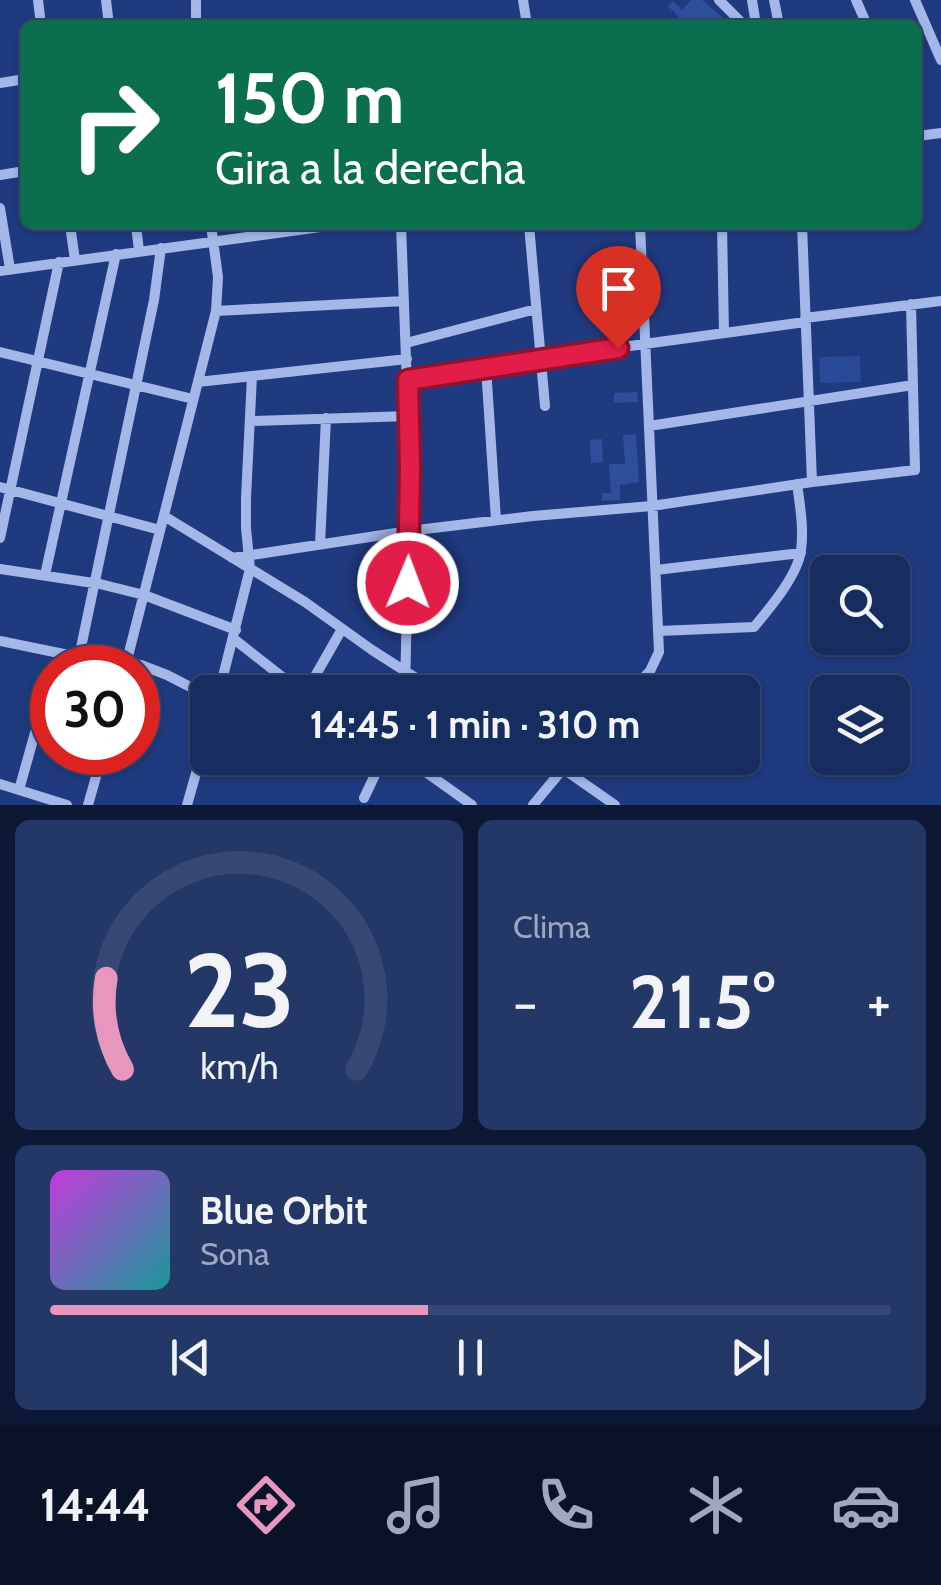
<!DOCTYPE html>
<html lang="es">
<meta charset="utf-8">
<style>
body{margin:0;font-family:Cabin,sans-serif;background:#243868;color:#f1f3f6;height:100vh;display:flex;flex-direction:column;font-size:38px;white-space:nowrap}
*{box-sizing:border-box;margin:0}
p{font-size:32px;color:#9ea7bd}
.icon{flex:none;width:55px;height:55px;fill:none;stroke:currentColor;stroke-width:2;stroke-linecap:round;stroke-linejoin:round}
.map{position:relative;height:805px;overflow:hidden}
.drawer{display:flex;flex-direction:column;gap:15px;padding:15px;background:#0d1834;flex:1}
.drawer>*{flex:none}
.top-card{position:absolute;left:20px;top:20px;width:902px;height:210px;border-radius:15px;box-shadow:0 2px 8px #0004,0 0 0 2px #364874;background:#0b6e4f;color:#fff;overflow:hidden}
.tools{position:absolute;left:810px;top:555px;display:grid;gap:20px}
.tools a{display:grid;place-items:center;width:100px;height:100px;border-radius:15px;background:#172c5f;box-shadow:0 2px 8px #0004,0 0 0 2px #364874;font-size:50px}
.speed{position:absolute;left:30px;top:645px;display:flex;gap:20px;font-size:50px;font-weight:700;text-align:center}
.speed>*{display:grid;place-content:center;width:130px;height:130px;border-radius:50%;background:#172c5f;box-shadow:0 2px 8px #0004,0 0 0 2px #364874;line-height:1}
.speed .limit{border:15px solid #d22;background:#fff;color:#111}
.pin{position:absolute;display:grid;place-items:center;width:85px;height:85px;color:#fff;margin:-102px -42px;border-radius:50% 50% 50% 0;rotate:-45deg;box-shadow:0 0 10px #0007}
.pin .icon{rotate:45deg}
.me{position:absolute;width:110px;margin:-55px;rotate:1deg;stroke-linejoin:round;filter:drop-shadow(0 0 8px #0008)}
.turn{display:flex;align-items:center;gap:35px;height:210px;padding:0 30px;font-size:45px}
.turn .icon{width:130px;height:130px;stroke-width:2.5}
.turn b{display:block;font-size:70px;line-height:85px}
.big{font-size:75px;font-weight:800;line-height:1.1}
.drawer .tile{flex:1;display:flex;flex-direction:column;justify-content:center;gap:15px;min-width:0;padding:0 35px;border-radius:15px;background:#243868}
.drawer .dial{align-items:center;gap:0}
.dial svg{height:260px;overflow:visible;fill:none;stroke:#364874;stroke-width:7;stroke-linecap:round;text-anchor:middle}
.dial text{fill:#f1f3f6;stroke:none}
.song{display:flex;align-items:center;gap:30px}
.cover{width:120px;height:120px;border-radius:15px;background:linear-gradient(135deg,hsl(290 70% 55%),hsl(180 70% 35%))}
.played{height:10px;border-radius:5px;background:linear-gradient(90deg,#e797bd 45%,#364874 45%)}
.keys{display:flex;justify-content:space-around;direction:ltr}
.heat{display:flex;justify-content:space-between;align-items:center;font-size:55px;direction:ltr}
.drawer .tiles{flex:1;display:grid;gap:15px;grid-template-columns:1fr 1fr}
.tile:last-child{grid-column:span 2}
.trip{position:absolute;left:190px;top:675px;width:570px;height:100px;border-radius:15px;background:#172c5f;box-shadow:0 2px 8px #0004,0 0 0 2px #364874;font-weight:800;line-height:100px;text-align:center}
.dock{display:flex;height:160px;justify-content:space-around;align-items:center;background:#091226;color:#9ea7bd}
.dock .icon{width:70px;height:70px}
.dock .active{color:#e797bd}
.dock b{font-size:45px;color:#f1f3f6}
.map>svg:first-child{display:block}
</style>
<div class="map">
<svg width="941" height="805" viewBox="0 0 941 805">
<rect width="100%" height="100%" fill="#1f3a7f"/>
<path fill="#294a97" d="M 860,356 L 861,382 L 820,383 L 819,357 Z"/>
<path fill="#2f4f9c" d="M 691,0 L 702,0 L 732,25 L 671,25 L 679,17 L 668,6 L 673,1 L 682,10 Z
M 637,392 L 638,402 L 614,403 L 614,393 Z
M 636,434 L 639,482 L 620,485 L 620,500 L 602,501 L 602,493 L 611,493 L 609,464 L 625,464 L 623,435 Z
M 602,439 L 603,462 L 591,463 L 590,440 Z"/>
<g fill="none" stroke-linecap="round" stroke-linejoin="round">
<path stroke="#a3b8e8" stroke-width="10" d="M 38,0 L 41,25
M 106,0 L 109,25
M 196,0 L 196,25
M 523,0 L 527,25
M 719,0 L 744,25
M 752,0 L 756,25
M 774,0 L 779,25
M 856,0 L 867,25
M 915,0 L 941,60
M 0,83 L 25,79
M 918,136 L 941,133
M 0,175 L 25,171
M 0,208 L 10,269
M 70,225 L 75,260
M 136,225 L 139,251
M 401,225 L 410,467 L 405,692
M 529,225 L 545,406
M 722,225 L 724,333
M 802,225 L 812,482
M 0,271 L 335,225
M 216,311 L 404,301
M 805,318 L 941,301
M 406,343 L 536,309
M 0,352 L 193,399
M 486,367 L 496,520
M 408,380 L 520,361 L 805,322
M 198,382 L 407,359
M 251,421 L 409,416
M 649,426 L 913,385
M 0,487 L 160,530
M 164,516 L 305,602 L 372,650 L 438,692
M 0,538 L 59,262
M 320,544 L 326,418
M 232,558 L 409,531 L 533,516 L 652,506 L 812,482 L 915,470 L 911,304
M 0,569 L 100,584 L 144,595 L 236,630
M 656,570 L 801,553
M 45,575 L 116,254
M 659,631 L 754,627 C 770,608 798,575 801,550 C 804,529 800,505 797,484
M 234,639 L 281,676 L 307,692
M 0,641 L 98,661 L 141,665 L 167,675 L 208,696
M 79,657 L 154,300 L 161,248
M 125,668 L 216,311 L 218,277 L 211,225
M 219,692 L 250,569 L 246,528 L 246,498 L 252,376
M 306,692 L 342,629
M 630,692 L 650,671 L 659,652 L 640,225
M 406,758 L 472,805
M 542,758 L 562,768 L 615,805
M 0,784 L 67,805
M 19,790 L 52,672
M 364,798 L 383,758
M 88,805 L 103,752
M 187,805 L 208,731
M 533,805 L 572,758"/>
</g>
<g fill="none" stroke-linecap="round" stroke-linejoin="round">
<g stroke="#92132f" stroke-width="25">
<path id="route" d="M 408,583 L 410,467 L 408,380 L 618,348"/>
</g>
<use href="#route" stroke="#e11d48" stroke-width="18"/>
</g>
</svg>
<div class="tools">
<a><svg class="icon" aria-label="search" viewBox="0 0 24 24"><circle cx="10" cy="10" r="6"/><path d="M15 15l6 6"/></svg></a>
<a><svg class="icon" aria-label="layers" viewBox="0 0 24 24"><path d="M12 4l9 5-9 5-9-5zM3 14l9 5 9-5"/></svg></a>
</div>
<div class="speed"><div class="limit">30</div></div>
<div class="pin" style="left:618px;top:348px;background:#d93025"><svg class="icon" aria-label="arrive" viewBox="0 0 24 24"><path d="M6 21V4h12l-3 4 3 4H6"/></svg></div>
<svg class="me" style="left:408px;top:583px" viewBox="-20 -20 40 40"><circle r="17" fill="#e11d48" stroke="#fff" stroke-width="3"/><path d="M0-11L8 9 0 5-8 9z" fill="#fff"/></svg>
<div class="trip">14:45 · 1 min · 310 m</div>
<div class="top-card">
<div class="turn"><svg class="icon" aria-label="right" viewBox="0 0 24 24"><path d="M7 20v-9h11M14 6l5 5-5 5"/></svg><div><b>150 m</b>Gira a la derecha</div></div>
</div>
</div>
<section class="drawer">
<div class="tiles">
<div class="tile dial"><svg viewBox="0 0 100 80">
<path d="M14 69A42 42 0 1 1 86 69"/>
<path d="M14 69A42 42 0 0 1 9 41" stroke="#e797bd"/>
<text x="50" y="56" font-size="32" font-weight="700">23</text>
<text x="50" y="72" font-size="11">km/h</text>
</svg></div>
<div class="tile"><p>Clima</p>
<div class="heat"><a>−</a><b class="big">21.5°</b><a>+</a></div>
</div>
<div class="tile">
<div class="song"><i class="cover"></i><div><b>Blue Orbit</b><p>Sona</p></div></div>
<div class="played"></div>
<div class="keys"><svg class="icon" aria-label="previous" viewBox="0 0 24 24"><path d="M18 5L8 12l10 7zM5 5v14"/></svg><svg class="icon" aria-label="pause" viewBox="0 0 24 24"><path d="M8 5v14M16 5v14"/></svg><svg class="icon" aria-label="next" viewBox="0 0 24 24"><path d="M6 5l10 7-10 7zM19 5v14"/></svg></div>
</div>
</div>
</section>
<nav class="dock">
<b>14:44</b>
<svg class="icon active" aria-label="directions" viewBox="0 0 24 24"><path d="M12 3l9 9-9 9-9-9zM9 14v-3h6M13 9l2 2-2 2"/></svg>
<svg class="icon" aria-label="music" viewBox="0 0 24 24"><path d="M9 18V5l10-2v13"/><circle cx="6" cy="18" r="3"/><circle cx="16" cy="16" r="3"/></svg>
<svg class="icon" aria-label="phone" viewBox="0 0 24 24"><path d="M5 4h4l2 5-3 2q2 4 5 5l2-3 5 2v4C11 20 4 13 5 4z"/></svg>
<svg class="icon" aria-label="climate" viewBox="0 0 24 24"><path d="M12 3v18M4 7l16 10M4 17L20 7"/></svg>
<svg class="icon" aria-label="car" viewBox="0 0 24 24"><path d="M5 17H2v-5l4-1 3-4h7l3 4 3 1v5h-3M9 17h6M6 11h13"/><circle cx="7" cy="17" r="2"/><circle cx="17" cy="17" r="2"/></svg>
</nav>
